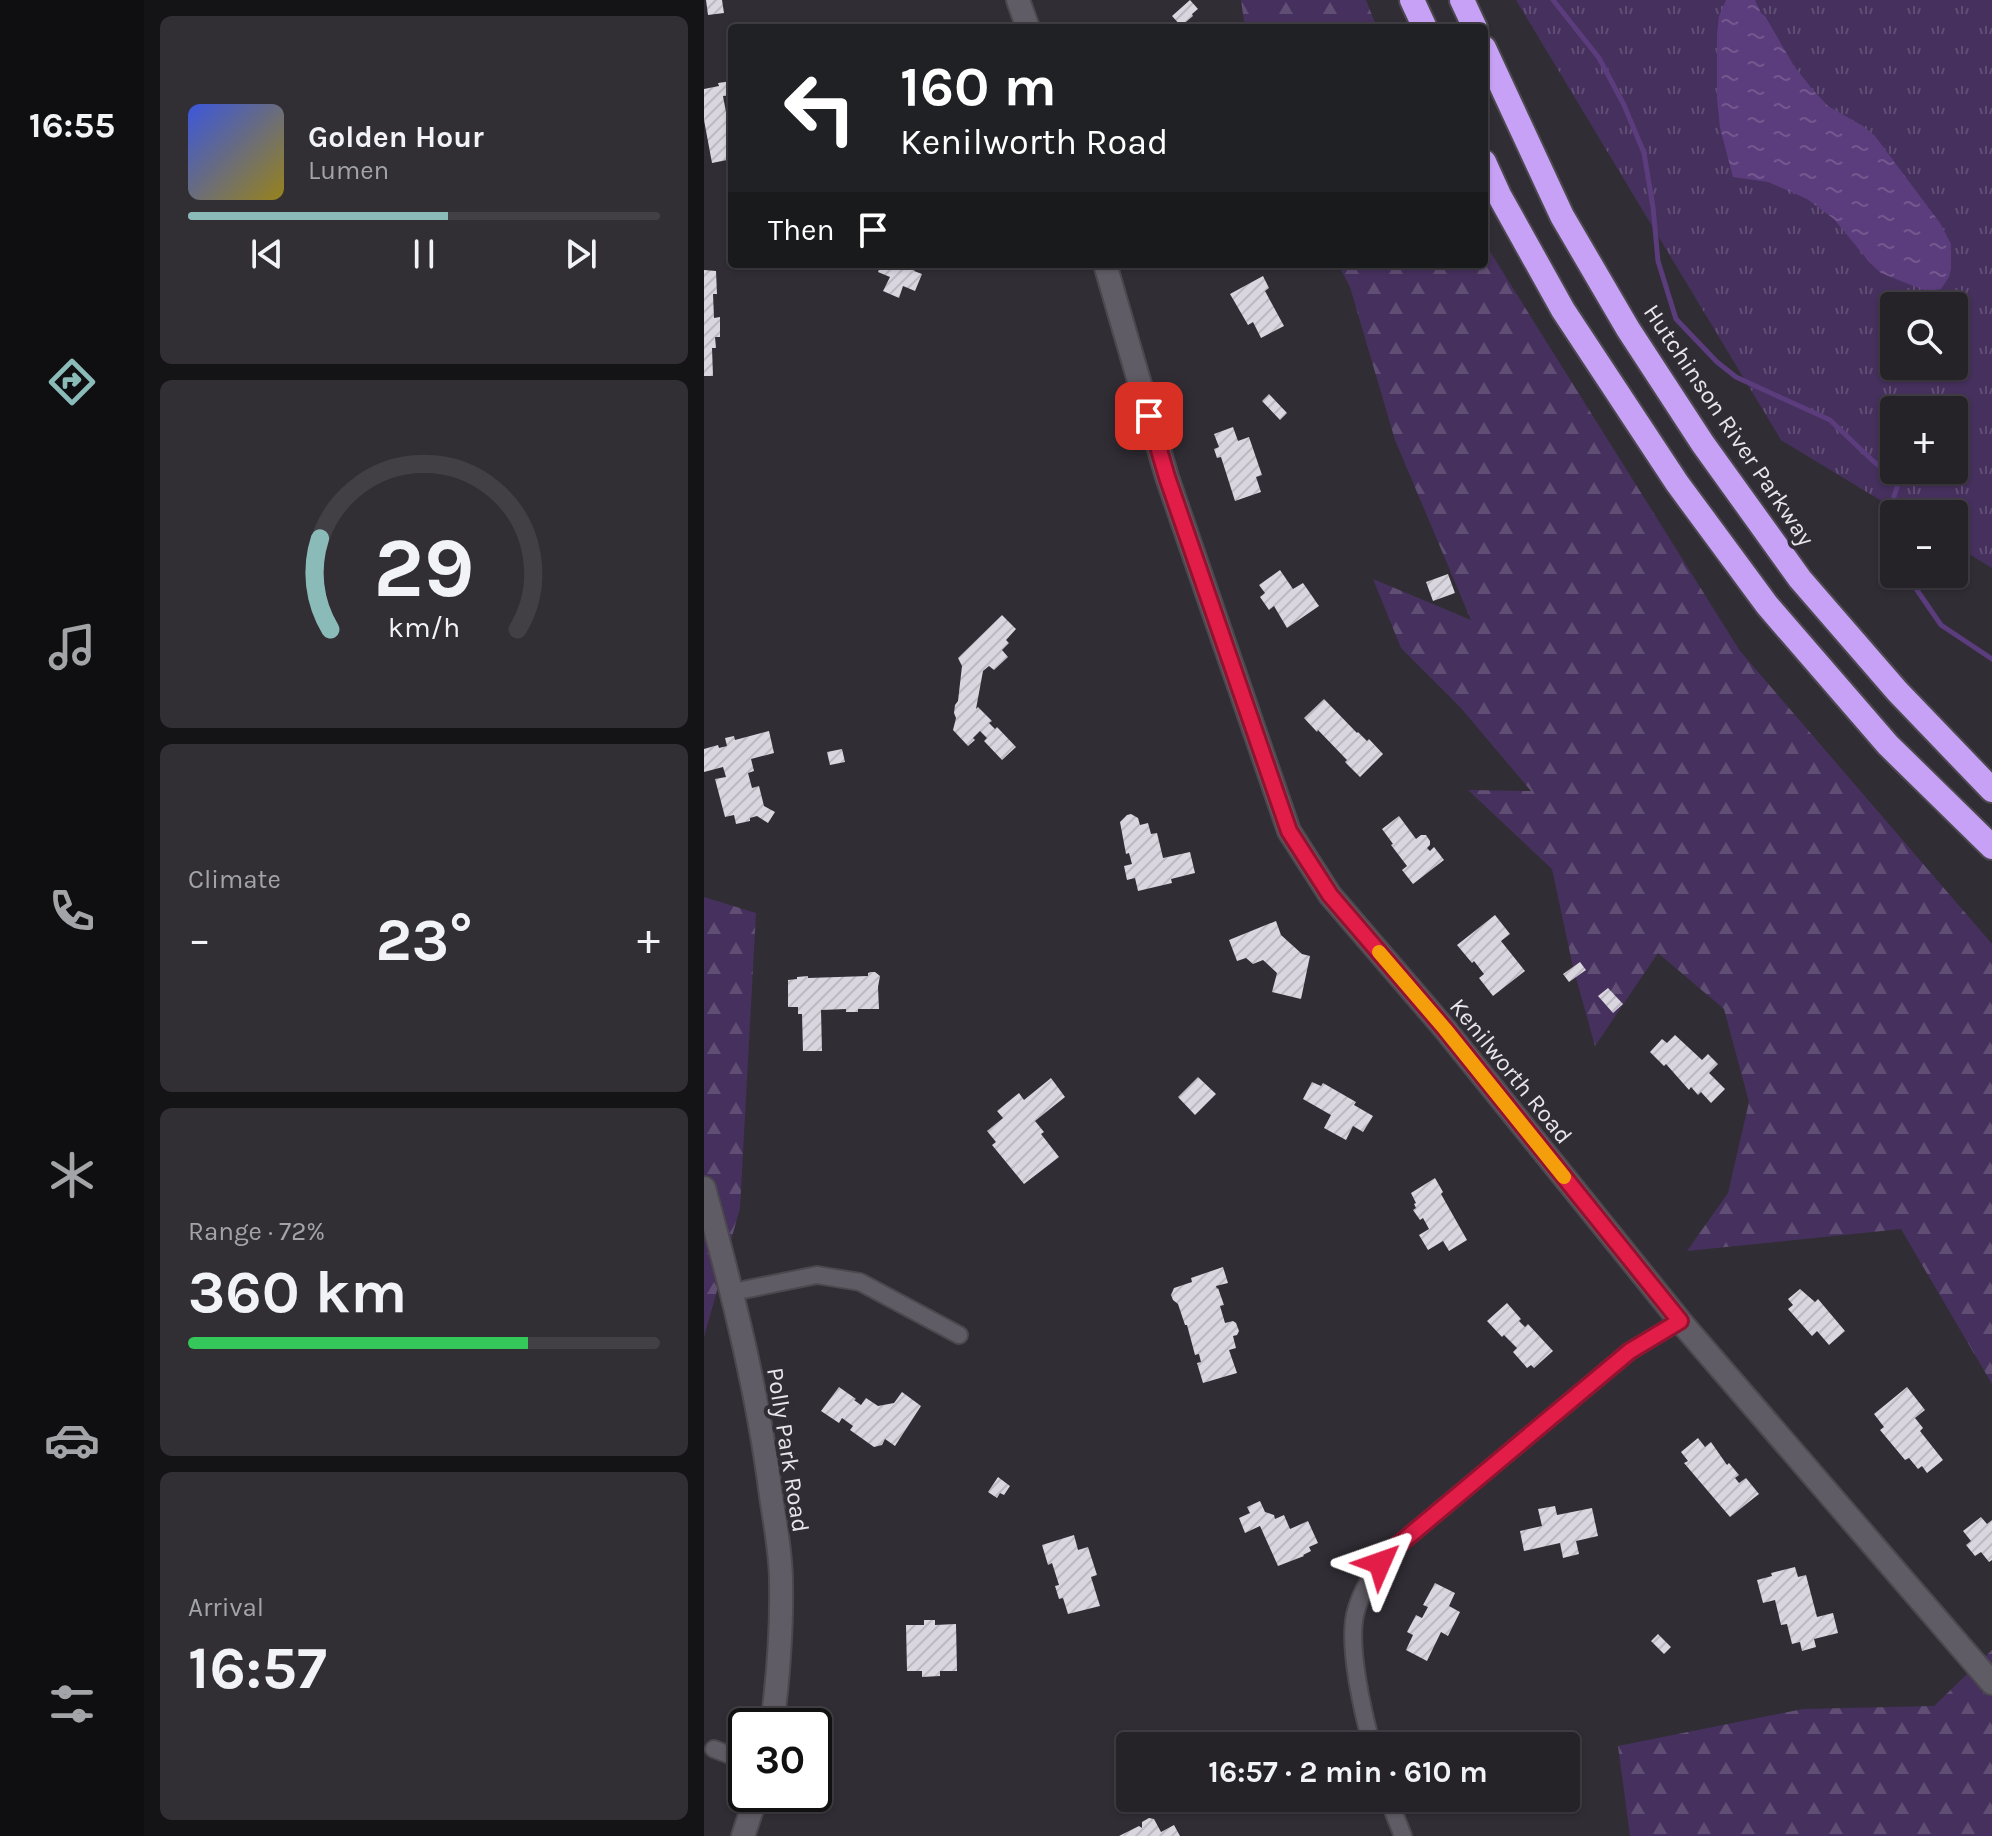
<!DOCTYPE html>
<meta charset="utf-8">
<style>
body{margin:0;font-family:Karla,sans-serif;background:#312f34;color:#f1f3f6;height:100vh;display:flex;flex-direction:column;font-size:30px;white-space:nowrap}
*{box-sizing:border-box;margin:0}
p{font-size:26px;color:#a3a4a8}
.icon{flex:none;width:44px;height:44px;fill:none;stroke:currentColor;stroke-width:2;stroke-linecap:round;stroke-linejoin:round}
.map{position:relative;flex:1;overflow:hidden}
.side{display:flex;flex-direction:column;gap:16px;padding:16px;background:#141316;width:560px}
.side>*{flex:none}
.hud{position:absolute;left:24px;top:24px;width:760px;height:244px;border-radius:8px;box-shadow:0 2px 6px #0004,0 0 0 2px #423f45;background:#202124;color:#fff;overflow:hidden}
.tools{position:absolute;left:1176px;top:292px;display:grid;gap:16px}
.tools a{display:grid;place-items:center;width:88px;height:88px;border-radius:8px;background:#252228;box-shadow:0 2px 6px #0004,0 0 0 2px #423f45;font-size:40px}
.speed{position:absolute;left:24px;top:1708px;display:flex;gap:16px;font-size:40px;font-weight:700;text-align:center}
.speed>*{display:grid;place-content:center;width:104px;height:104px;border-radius:50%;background:#252228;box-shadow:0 2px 6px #0004,0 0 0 2px #423f45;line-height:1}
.speed .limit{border:4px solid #111;border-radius:12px;background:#fff;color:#111}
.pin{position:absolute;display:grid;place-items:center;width:68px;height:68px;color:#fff;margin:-34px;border-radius:16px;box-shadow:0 4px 12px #0006}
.me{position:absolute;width:88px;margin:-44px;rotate:47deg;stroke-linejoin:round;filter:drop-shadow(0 0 6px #0008)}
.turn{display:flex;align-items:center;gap:28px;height:168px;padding:0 40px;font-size:36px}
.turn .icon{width:104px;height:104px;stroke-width:2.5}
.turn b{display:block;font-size:56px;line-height:68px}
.then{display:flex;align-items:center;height:76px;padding:0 40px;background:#0003;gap:16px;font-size:30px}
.big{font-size:60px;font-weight:700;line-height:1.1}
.side .card{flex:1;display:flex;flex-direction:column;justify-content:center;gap:12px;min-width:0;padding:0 28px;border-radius:12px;background:#312f34}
.side .dial{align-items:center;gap:0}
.dial svg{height:208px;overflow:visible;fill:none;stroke:#423f45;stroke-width:7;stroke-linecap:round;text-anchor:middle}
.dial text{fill:#f1f3f6;stroke:none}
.song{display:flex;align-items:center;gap:24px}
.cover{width:96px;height:96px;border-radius:12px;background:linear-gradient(135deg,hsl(230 70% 55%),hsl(50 70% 35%))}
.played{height:8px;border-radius:4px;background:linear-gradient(90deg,#8bbbb9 55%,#423f45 55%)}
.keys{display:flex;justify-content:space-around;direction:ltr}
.heat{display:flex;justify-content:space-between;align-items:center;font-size:44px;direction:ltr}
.charge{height:12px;border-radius:6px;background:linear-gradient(90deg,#34c759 72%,#423f45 0)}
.trip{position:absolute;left:412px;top:1732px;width:464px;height:80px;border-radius:8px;background:#252228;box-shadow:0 2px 6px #0004,0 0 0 2px #423f45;font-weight:700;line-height:80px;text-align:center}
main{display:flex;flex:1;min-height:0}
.menu{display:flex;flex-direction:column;width:144px;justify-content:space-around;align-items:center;background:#0f0e10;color:#a3a4a8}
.menu .icon{width:56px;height:56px}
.menu .active{color:#8bbbb9}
.menu b{font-size:36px;color:#f1f3f6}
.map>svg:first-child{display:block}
</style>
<main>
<nav class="menu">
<b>16:55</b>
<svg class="icon active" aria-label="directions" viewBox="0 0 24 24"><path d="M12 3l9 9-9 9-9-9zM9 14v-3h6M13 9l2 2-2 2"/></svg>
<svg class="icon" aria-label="music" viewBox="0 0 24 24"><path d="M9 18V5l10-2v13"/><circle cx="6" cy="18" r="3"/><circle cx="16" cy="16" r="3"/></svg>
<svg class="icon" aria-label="phone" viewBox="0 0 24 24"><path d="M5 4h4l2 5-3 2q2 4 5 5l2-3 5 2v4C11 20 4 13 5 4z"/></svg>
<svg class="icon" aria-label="climate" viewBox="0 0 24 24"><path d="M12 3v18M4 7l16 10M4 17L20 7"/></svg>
<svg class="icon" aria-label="car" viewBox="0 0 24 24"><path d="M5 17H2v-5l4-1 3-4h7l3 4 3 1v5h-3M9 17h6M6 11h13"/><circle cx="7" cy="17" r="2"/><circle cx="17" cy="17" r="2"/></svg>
<svg class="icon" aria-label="filters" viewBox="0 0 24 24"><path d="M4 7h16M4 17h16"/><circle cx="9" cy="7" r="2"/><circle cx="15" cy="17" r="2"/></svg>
</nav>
<section class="side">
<div class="card">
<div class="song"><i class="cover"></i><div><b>Golden Hour</b><p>Lumen</p></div></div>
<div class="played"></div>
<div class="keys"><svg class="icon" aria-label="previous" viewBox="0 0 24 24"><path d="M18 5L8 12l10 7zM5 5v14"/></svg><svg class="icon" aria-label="pause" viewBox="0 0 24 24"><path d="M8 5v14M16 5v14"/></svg><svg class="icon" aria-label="next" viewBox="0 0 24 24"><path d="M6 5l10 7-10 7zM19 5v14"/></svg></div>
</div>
<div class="card dial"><svg viewBox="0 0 100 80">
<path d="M14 69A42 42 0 1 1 86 69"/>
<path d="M14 69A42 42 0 0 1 10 34" stroke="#8bbbb9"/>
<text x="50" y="56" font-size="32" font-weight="700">29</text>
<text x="50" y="72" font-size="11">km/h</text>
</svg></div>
<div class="card"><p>Climate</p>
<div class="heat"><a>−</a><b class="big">23°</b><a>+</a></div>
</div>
<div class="card"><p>Range · 72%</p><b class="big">360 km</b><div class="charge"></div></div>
<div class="card"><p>Arrival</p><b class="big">16:57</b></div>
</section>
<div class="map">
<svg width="1288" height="1836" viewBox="0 0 1288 1836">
<defs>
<pattern id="grass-tufts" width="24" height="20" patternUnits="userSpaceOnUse" patternTransform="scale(2)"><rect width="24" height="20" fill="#46305d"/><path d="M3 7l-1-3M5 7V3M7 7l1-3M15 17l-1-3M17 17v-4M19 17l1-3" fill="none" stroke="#614e74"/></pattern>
<pattern id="forest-firs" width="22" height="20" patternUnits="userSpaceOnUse" patternTransform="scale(2)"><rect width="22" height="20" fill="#46305d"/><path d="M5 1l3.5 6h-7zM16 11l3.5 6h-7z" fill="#614e74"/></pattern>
<pattern id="water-ripples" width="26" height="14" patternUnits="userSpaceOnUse" patternTransform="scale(2)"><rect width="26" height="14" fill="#5b3c7c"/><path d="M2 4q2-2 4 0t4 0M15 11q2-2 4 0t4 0" fill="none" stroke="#73588f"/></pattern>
<pattern id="building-hatch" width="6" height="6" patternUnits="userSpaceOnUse" patternTransform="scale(2)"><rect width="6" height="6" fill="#dad6e0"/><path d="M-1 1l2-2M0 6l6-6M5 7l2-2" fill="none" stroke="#bcb9c1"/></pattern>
</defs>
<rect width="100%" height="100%" fill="#312d35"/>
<path fill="url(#grass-tufts)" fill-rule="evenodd" d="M 812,0 L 1288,0 L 1288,568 L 1250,545 L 1250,514 L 1199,514 L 1077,440 ZM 1190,306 L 1250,306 L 1250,366 L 1190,366 ZM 1190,410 L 1250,410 L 1250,470 L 1190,470 Z"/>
<path fill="url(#forest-firs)" d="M 537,0 L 662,0 L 673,28 L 541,28 Z
M 780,242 L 1036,651 L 1288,944 L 1288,1384 L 1197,1229 L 983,1251 L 1024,1193 L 1045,1102 L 1020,1009 L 954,953 L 891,1046 L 869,967 L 848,869 L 764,790 L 827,791 L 756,707 L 697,648 L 669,579 L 767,620 L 691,440 L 646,287 L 634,264 L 780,264 Z
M 0,897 L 52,913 L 36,1208 L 0,1337 Z
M 1288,1650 L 1288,1836 L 926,1836 L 914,1746 L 1099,1709 L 1230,1706 Z"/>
<path fill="url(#water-ripples)" d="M 1022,0 L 1051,0 L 1057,13 L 1061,16 L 1090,66 L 1109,90 L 1124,106 L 1159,126 L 1171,136 L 1236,223 L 1247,244 L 1247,269 L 1245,277 L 1237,289 L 1222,291 L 1177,273 L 1166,263 L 1130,219 L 1103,199 L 1064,182 L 1029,177 L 1016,128 L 1013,99 L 1013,34 L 1015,16 Z"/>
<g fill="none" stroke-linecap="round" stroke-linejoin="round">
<path stroke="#5b3c7c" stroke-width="5" d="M 849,0 L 895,58 L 920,105 L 940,153 L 949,207 L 954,261 L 972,319 L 1013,362 L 1032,377 L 1126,420 L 1169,461 L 1195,481 L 1179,531 L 1190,552
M 1202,574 L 1237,625 L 1288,659"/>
</g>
<path fill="url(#building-hatch)" d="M 2,0 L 18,0 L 20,13 L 4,15 Z
M 486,0 L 494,9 L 488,14 L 489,16 L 477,26 L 468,16 Z
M 28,81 L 28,95 L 19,96 L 28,144 L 28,159 L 8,163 L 0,120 L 0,89 L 15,86 L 14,83 Z
M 177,264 L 213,264 L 210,271 L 218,274 L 211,291 L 199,286 L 195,298 L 179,291 L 186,277 L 174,272 Z
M 0,270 L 12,271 L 13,294 L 9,294 L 10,318 L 16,317 L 16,337 L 11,337 L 12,348 L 8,348 L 9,376 L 0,376 Z
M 559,276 L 565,288 L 561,291 L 580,326 L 557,338 L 549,322 L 544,325 L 526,294 Z
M 565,394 L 583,413 L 576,420 L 558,401 Z
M 529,427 L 534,441 L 545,437 L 558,475 L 552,477 L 557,492 L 531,501 L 517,457 L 513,458 L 510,449 L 515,447 L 510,434 Z
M 576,570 L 589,589 L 599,583 L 615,606 L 583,628 L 570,606 L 565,610 L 556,597 L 561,593 L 555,585 Z
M 744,574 L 751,593 L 729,601 L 722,582 Z
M 298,615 L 312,629 L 302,640 L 305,643 L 298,650 L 304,657 L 290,670 L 285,666 L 279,671 L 272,709 L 274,707 L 288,721 L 285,723 L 291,729 L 293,727 L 312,747 L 298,760 L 280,741 L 283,738 L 276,731 L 269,738 L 271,740 L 264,746 L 249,730 L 252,718 L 250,713 L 251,705 L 254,701 L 258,666 L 254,658 Z
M 620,699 L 653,733 L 654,732 L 663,741 L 665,739 L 679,754 L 656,777 L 641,762 L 643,760 L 640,757 L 614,730 L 613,732 L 600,718 Z
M 65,731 L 70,753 L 47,759 L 50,771 L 44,773 L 48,788 L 55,786 L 60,806 L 71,812 L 64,823 L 53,816 L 46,818 L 46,821 L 32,824 L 30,815 L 21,817 L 11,779 L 22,777 L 19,767 L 0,772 L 0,749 L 14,745 L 15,748 L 23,746 L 21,738 L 30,736 L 31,740 Z
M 138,749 L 141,762 L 126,765 L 123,752 Z
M 427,814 L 434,818 L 436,825 L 444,823 L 447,834 L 453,833 L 459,858 L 486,852 L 491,873 L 467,879 L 468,883 L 434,891 L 431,878 L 423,880 L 420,866 L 428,864 L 425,853 L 422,854 L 416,822 L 423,815 Z
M 695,816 L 712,839 L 717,835 L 722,835 L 726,841 L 726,845 L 723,848 L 726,851 L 730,847 L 740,860 L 709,884 L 698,870 L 703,866 L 687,845 L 689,844 L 678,829 Z
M 791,915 L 806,934 L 797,941 L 821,971 L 789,996 L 775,978 L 780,974 L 770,961 L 768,963 L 753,945 Z
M 572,921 L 577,935 L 598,954 L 606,956 L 597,999 L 568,992 L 573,973 L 559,960 L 549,964 L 542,958 L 533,961 L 525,940 Z
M 876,962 L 882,970 L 865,982 L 859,974 Z
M 167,972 L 171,972 L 176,976 L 174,987 L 175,1009 L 154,1009 L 154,1012 L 142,1012 L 142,1009 L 117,1010 L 118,1051 L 99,1051 L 98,1014 L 94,1014 L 94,1007 L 84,1007 L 84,980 L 93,979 L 93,977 L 104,976 L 104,978 L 164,976 L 164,973 Z
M 904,988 L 919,1004 L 909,1013 L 894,996 Z
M 971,1035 L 998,1060 L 1004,1054 L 1014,1064 L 1005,1073 L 1021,1089 L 1007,1103 L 997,1092 L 994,1095 L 987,1087 L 985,1090 L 962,1064 L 960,1066 L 946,1052 L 958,1039 L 963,1043 Z
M 494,1077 L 512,1094 L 491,1115 L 474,1097 Z
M 347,1078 L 361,1097 L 331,1121 L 340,1132 L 337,1134 L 355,1157 L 320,1184 L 288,1145 L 292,1142 L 283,1131 L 299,1118 L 293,1111 L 315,1093 L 320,1100 Z
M 608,1082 L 617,1086 L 619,1083 L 652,1102 L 650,1105 L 669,1116 L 659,1132 L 649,1126 L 642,1140 L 620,1128 L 627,1115 L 599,1099 Z
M 731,1178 L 739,1192 L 737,1194 L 763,1240 L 745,1251 L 739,1241 L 724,1250 L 715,1235 L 725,1229 L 719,1218 L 716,1220 L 709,1210 L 712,1208 L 710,1204 L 712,1203 L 707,1193 Z
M 519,1267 L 524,1283 L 512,1286 L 513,1289 L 514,1288 L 520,1305 L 516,1306 L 521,1323 L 529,1321 L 532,1323 L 535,1331 L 533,1335 L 529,1336 L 532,1348 L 525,1350 L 533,1373 L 499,1383 L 493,1363 L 497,1362 L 495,1354 L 491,1355 L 483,1325 L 481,1325 L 474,1304 L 469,1300 L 467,1295 L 470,1288 L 488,1282 L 487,1278 Z
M 1096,1289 L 1111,1302 L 1114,1299 L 1141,1331 L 1125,1345 L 1113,1331 L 1108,1336 L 1084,1309 L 1089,1305 L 1084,1299 Z
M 803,1303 L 817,1319 L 815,1321 L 821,1327 L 824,1324 L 849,1351 L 830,1368 L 827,1365 L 823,1368 L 809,1352 L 813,1348 L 800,1335 L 798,1337 L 783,1321 Z
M 135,1387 L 152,1399 L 150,1400 L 157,1405 L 162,1398 L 174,1406 L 190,1403 L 198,1392 L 217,1406 L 191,1446 L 181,1439 L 178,1445 L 170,1447 L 146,1430 L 149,1426 L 138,1418 L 135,1423 L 117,1411 Z
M 1203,1387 L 1221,1410 L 1211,1418 L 1219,1428 L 1216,1431 L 1239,1460 L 1223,1473 L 1218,1466 L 1214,1469 L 1205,1458 L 1201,1460 L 1176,1430 L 1180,1427 L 1170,1414 Z
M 994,1438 L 1001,1447 L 1007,1442 L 1023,1465 L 1025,1463 L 1035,1475 L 1031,1478 L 1035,1483 L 1042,1478 L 1055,1494 L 1026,1517 L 980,1463 L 984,1461 L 977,1452 Z
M 294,1477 L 306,1486 L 300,1495 L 296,1493 L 293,1498 L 284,1492 Z
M 556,1501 L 561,1512 L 570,1515 L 571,1519 L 580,1515 L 586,1529 L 604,1521 L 614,1543 L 605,1547 L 607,1551 L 599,1555 L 600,1556 L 574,1566 L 556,1526 L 541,1533 L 535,1518 L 546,1513 L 543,1507 Z
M 851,1506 L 853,1515 L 888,1508 L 894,1536 L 872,1541 L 875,1554 L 859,1558 L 856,1543 L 820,1551 L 816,1531 L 838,1526 L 834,1509 Z
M 1277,1517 L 1283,1524 L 1288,1520 L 1288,1560 L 1285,1562 L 1277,1552 L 1271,1556 L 1262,1545 L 1267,1541 L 1259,1531 Z
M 370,1535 L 374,1550 L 384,1547 L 393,1575 L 387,1577 L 396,1606 L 364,1614 L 359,1598 L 355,1599 L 351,1586 L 355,1585 L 348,1563 L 344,1565 L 338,1545 Z
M 1091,1567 L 1094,1577 L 1102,1575 L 1113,1617 L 1129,1613 L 1134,1633 L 1110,1639 L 1112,1647 L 1098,1651 L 1096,1642 L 1088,1644 L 1083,1624 L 1077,1625 L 1071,1600 L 1059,1603 L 1053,1580 L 1068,1576 L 1067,1573 Z
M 731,1583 L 751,1593 L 745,1606 L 756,1612 L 744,1636 L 737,1632 L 723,1661 L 702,1650 L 709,1635 L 703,1632 L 712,1615 L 718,1618 L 724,1607 L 719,1605 Z
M 220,1620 L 231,1620 L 231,1625 L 252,1624 L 253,1671 L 236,1671 L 236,1676 L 218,1677 L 218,1671 L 203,1671 L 202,1625 L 220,1625 Z
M 954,1634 L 967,1647 L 960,1654 L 947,1641 Z
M 445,1818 L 450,1819 L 457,1832 L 470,1825 L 476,1836 L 415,1836 L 435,1826 L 438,1828 L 438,1822 Z"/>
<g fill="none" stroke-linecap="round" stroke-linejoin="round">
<g stroke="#4b484e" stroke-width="20">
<path id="street" d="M 29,1292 L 113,1275 L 156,1282 L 255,1335
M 668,1746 C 659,1713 644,1649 651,1615 C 657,1588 674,1565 693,1546 L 926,1351 L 976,1321
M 10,1749 L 42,1761
M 684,1798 L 699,1836"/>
</g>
<g stroke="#4b484e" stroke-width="26">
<path id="secondary" d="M 314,0 L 324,28
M 401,264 L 463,477 L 585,831 L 626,895 L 741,1029 L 976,1321 L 1288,1683
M 0,1188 C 28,1290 54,1392 67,1496 C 71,1524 77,1553 77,1581 C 78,1627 74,1679 68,1726
M 39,1836 L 53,1794"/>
</g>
<g stroke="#4b484e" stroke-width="28">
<path id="highway" d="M 708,0 L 721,28
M 758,0 L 771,28
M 780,48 L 858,216 L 924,329 L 999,444 L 1096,579 L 1193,691 L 1288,790
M 780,162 L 795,195 L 859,310 L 973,483 L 1063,605 L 1184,745 L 1288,847"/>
</g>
<use href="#street" stroke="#605c65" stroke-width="16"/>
<use href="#secondary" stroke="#605c65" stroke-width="22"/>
<use href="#highway" stroke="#c7a1f5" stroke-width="24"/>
</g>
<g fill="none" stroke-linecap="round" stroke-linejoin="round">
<g stroke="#92132f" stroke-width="20">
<path id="route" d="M 445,416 L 463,477 L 585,831 L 626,895 L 741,1029 L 976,1321 L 926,1351 L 693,1546 L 676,1563"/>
</g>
<use href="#route" stroke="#e11d48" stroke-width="14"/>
<path stroke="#f59e0b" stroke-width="14" d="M 675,952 L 741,1029 L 860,1177"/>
</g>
<g text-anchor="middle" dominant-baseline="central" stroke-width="8" stroke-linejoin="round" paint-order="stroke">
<g font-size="24" fill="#e8e6eb" stroke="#312d35">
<text transform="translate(1025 425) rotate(56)">Hutchinson River Parkway</text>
<text transform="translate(807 1071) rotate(51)">Kenilworth Road</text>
<text transform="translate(84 1450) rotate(81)">Polly Park Road</text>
</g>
</g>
</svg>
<div class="tools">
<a><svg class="icon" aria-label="search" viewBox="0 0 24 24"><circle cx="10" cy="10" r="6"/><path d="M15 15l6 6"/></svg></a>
<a>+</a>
<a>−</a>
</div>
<div class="speed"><div class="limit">30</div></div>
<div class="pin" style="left:445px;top:416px;background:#d93025"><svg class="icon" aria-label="arrive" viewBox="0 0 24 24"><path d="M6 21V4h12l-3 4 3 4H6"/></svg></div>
<svg class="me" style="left:676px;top:1563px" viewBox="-20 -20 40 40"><path d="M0-17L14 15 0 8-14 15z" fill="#e11d48" stroke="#fff" stroke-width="4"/></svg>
<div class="trip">16:57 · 2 min · 610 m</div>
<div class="hud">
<div class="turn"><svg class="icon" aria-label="left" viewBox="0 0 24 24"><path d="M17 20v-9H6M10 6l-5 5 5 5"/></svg><div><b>160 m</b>Kenilworth Road</div></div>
<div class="then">Then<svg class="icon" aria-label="arrive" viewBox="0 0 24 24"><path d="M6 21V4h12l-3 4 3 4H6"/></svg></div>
</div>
</div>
</main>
